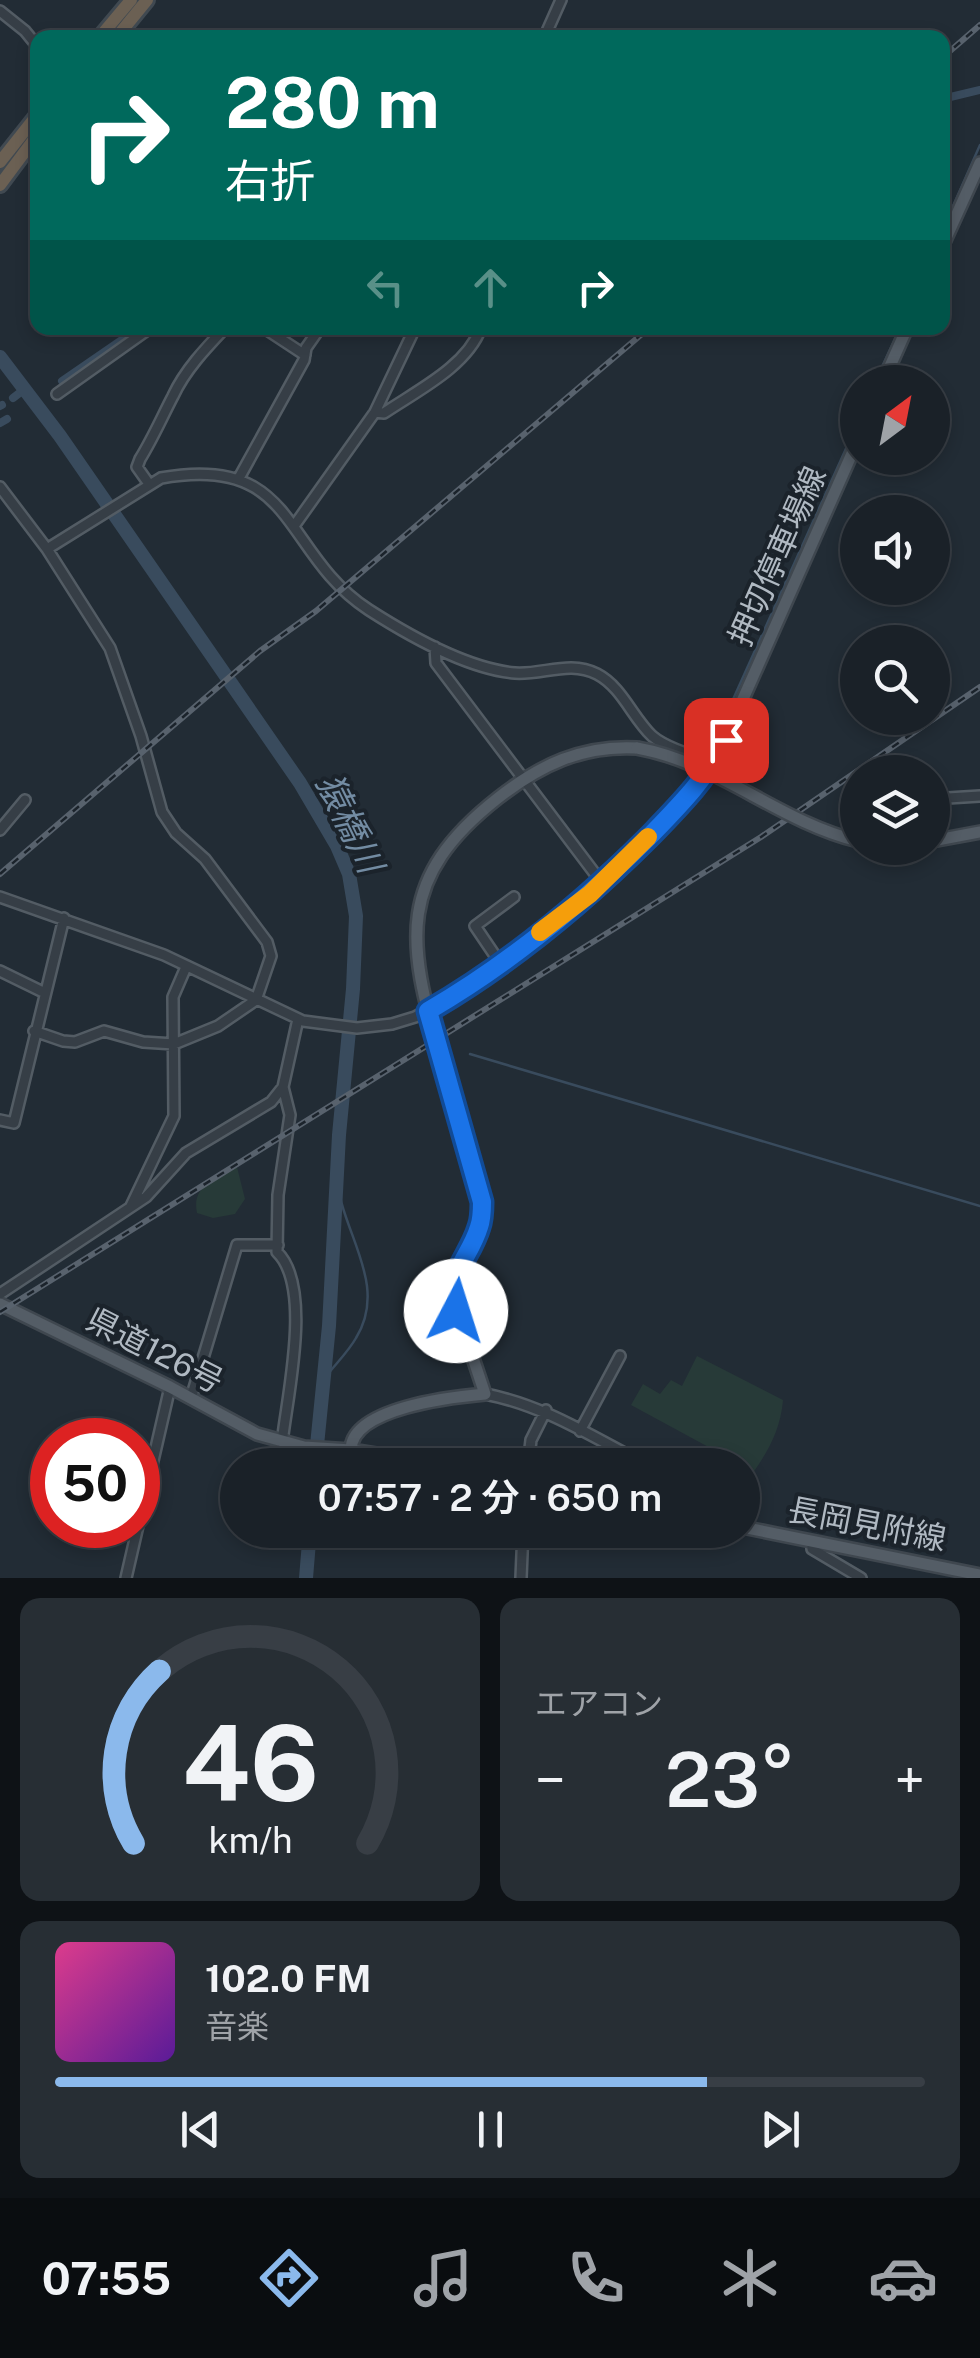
<!DOCTYPE html>
<html lang="ja">
<meta charset="utf-8">
<style>
body{margin:0;font-family:"Public Sans","Noto Sans JP",sans-serif;background:#272e34;color:#f1f3f6;height:100vh;display:flex;flex-direction:column;font-size:38px;white-space:nowrap}
*{box-sizing:border-box;margin:0}
p{font-size:32px;color:#9fa3a8}
.icon{flex:none;width:55px;height:55px;fill:none;stroke:currentColor;stroke-width:2;stroke-linecap:round;stroke-linejoin:round}
.map{position:relative;height:1578px;overflow:hidden}
.sheet{display:flex;flex-direction:column;gap:20px;padding:20px;background:#0e1216;flex:1}
.sheet>*{flex:none}
.hud{position:absolute;left:30px;top:30px;width:920px;height:305px;border-radius:20px;box-shadow:0 5px 15px #0003,0 0 0 2px #383e45;background:#00695c;color:#fff;overflow:hidden}
.needle{width:65px;rotate:32deg}
.buttons{position:absolute;left:840px;top:365px;display:grid;gap:20px}
.buttons a{display:grid;place-items:center;width:110px;height:110px;border-radius:50%;background:#1a2128;box-shadow:0 5px 15px #0003,0 0 0 2px #383e45;font-size:50px}
.speed{position:absolute;left:30px;top:1418px;display:flex;gap:20px;font-size:50px;font-weight:700;text-align:center}
.speed>*{display:grid;place-content:center;width:130px;height:130px;border-radius:50%;background:#1a2128;box-shadow:0 5px 15px #0003,0 0 0 2px #383e45;line-height:1}
.speed .limit{border:15px solid #d22;background:#fff;color:#111}
.pin{position:absolute;display:grid;place-items:center;width:85px;height:85px;color:#fff;margin:-42px;border-radius:20px;box-shadow:0 5px 15px #0006}
.me{position:absolute;width:110px;margin:-55px;rotate:5deg;stroke-linejoin:round;filter:drop-shadow(0 0 8px #0008)}
.turn{display:flex;align-items:center;gap:35px;height:210px;padding:0 30px;font-size:45px}
.turn .icon{width:130px;height:130px;stroke-width:2.5}
.turn b{display:block;font-size:70px;line-height:85px}
.lanes{display:flex;align-items:center;height:95px;padding:0 30px;background:#0003;justify-content:center;gap:50px;direction:ltr}
.lanes .off{opacity:.35}
.big{font-size:75px;font-weight:600;line-height:1.1}
.sheet .tile{flex:1;display:flex;flex-direction:column;justify-content:center;gap:15px;min-width:0;padding:0 35px;border-radius:20px;background:#272e34}
.sheet .dial{align-items:center;gap:0}
.dial svg{height:260px;overflow:visible;fill:none;stroke:#383e45;stroke-width:7;stroke-linecap:round;text-anchor:middle}
.dial text{fill:#f1f3f6;stroke:none}
.song{display:flex;align-items:center;gap:30px}
.cover{width:120px;height:120px;border-radius:15px;background:linear-gradient(135deg,hsl(330 70% 55%),hsl(270 70% 35%))}
.played{height:10px;border-radius:5px;background:linear-gradient(90deg,#8bb9ec 75%,#383e45 75%)}
.keys{display:flex;justify-content:space-around;direction:ltr}
.heat{display:flex;justify-content:space-between;align-items:center;font-size:55px;direction:ltr}
.sheet .tiles{flex:1;display:grid;gap:20px;grid-template-columns:1fr 1fr}
.tile:last-child{grid-column:span 2}
.trip{position:absolute;left:220px;top:1448px;width:540px;height:100px;border-radius:50px;background:#1a2128;box-shadow:0 5px 15px #0003,0 0 0 2px #383e45;font-weight:600;line-height:100px;text-align:center}
.tab-bar{display:flex;height:160px;justify-content:space-around;align-items:center;background:#0a0d10;color:#9fa3a8}
.tab-bar .icon{width:70px;height:70px}
.tab-bar .selected{color:#8bb9ec}
.tab-bar b{font-size:45px;color:#f1f3f6}
.map>svg:first-child{display:block}
</style>
<div class="map">
<svg width="980" height="1578" viewBox="0 0 980 1578">
<rect width="100%" height="100%" fill="#222c35"/>
<path fill="#273a38" d="M 237,1167 L 245,1199 L 235,1214 L 213,1218 L 197,1213 C 191,1185 216,1180 237,1167 Z
M 697,1356 L 783,1400 C 780,1436 763,1459 743,1487 L 742,1465 L 721,1465 L 725,1456 L 631,1405 L 643,1384 L 660,1394 L 671,1380 L 682,1386 Z"/>
<g fill="none" stroke-linecap="round" stroke-linejoin="round">
<path stroke="#394b5d" stroke-width="2.5" d="M 942,231 L 980,145
M 875,382 L 900,328
M 726,715 L 858,422
M 470,1054 L 980,1206
M 322,1382 C 332,1367 347,1354 356,1338 C 391,1281 336,1227 337,1171"/>
<path stroke="#394b5d" stroke-width="8" d="M 942,99 L 980,90
M 62,381 L 139,328
M 13,398 L 26,388
M 0,406 L 2,405
M 0,423 L 7,419"/>
<path stroke="#394b5d" stroke-width="14" d="M 0,357 L 60,436 L 300,783 L 337,846 L 349,874 L 356,916 L 353,989 L 339,1135 L 329,1326 L 315,1465
M 306,1578 L 310,1530"/>
<g stroke="#535c64" stroke-width="14">
<path id="minor" d="M 0,11 L 25,31 L 38,47
M 544,38 L 561,0
M 264,328 L 305,355
M 57,394 L 150,328
M 375,412 L 384,413 C 418,390 466,367 481,328
M 239,478 L 304,360 L 306,348 L 320,328
M 149,484 L 137,467 L 140,459 C 153,438 162,417 173,396 C 185,370 206,348 225,328
M 0,487 L 47,549 L 110,648 L 141,736 L 162,812 L 176,833 L 205,859 L 267,942 L 271,956 L 256,1000 L 218,1026 L 174,1044 L 143,1042 L 104,1031 L 75,1042 L 63,1041 L 34,1031
M 294,526 L 375,412 L 415,328
M 47,549 L 161,478 C 298,453 281,553 369,610 C 408,635 468,669 515,673 C 543,675 570,660 597,674 C 622,687 632,717 652,736 C 667,749 696,757 715,762
M 932,799 L 980,796
M 0,830 L 25,800
M 0,897 L 164,955 L 303,1021 L 357,1028 L 392,1024 L 415,1017 L 465,990 L 602,883 L 436,663 L 435,647
M 500,963 L 475,926 L 514,897
M 0,971 L 43,992
M 0,1120 L 14,1123 L 64,918
M 131,1206 L 174,1116 L 173,997 L 186,967
M 0,1294 L 146,1197 L 186,1153 L 271,1102 L 283,1087 L 298,1019
M 485,1394 C 544,1405 594,1438 647,1465
M 191,1398 L 237,1245 L 278,1245
M 580,1431 L 620,1356
M 282,1443 C 287,1396 313,1287 277,1252 L 278,1195 L 290,1115 L 283,1087
M 528,1465 L 531,1440 L 546,1410
M 812,1542 L 812,1549 L 861,1578
M 126,1578 L 170,1387
M 521,1578 L 523,1530"/>
</g>
<g stroke="#3f474f" stroke-width="16">
<path id="major" d="M 942,247 L 980,163
M 883,382 L 907,328
M 932,841 L 980,832
M 602,883 L 694,790 L 715,762 L 858,440
M 0,1304 L 170,1387 L 257,1434 L 304,1447 L 351,1450 L 444,1465
M 351,1450 C 351,1408 452,1397 485,1394 L 451,1292 L 460,1262 L 480,1225 L 482,1202 C 468,1153 454,1104 440,1055 C 407,942 396,878 498,798 C 540,765 582,745 637,748
M 742,1527 L 980,1575"/>
</g>
<g stroke="#404951" stroke-width="18">
<path id="highway" d="M 99,38 L 131,0
M 116,38 L 147,0
M 0,162 L 38,114
M 0,185 L 38,134"/>
</g>
<use href="#minor" stroke="#363e46" stroke-width="9"/>
<use href="#major" stroke="#545d66" stroke-width="11"/>
<use href="#highway" stroke="#6b6053" stroke-width="12"/>
<g stroke="#58626d" stroke-width="6">
<path id="rail" d="M 942,58 L 980,25
M 0,874 L 260,651 L 316,611 L 649,328
M 0,1312 L 761,837 L 980,687"/>
</g>
<use href="#rail" stroke="#1b232b" stroke-width="2.5" stroke-dasharray="8" stroke-linecap="butt"/>
<g stroke="#3f474f" stroke-width="16" stroke-linecap="butt">
<path id="major-bridge" d="M 637,748 C 717,762 779,822 858,841"/>
</g>
<use href="#major-bridge" stroke="#545d66" stroke-width="11"/>
</g>
<g fill="none" stroke-linecap="round" stroke-linejoin="round">
<g stroke="#114b97" stroke-width="25">
<path id="route" d="M 456,1311 C 446,1272 469,1260 479,1227 C 482,1219 482,1210 482,1202 L 428,1011 C 509,964 584,902 650,836 C 680,805 707,778 726,740"/>
</g>
<use href="#route" stroke="#1a73e8" stroke-width="18"/>
<path stroke="#f59e0b" stroke-width="18" d="M 540,932 L 590,894 L 648,837"/>
</g>
<g text-anchor="middle" dominant-baseline="central" stroke-width="8" stroke-linejoin="round" paint-order="stroke">
<g font-size="32" fill="#b0b9c2" stroke="#1b232b">
<text transform="translate(777 556) rotate(-66)">押切停車場線</text>
<text transform="translate(155 1350) rotate(27)">県道126号</text>
<text transform="translate(867 1524) rotate(11)">長岡見附線</text>
</g>
<g font-size="35" font-style="italic" fill="#738ca3" stroke="#1b232b">
<text transform="translate(350 823) rotate(64)">猿橋川</text>
</g>
</g>
</svg>
<div class="buttons">
<a><svg class="needle" viewBox="-14 -14 28 28"><path d="M0-13l5 13h-10z" fill="#e53935"/><path d="M0 13l5-13h-10z" fill="#9fa3a8"/></svg></a>
<a><svg class="icon" aria-label="sound" viewBox="0 0 24 24"><path d="M4 9h4l5-4v14l-5-4H4zM17 9q2 3 0 6"/></svg></a>
<a><svg class="icon" aria-label="search" viewBox="0 0 24 24"><circle cx="10" cy="10" r="6"/><path d="M15 15l6 6"/></svg></a>
<a><svg class="icon" aria-label="layers" viewBox="0 0 24 24"><path d="M12 4l9 5-9 5-9-5zM3 14l9 5 9-5"/></svg></a>
</div>
<div class="speed"><div class="limit">50</div></div>
<div class="pin" style="left:726px;top:740px;background:#d93025"><svg class="icon" aria-label="arrive" viewBox="0 0 24 24"><path d="M6 21V4h12l-3 4 3 4H6"/></svg></div>
<svg class="me" style="left:456px;top:1311px" viewBox="-20 -20 40 40"><circle r="19" fill="#fff"/><path d="M0-13L10 11 0 6-10 11z" fill="#1a73e8"/></svg>
<div class="trip">07:57 · 2 分 · 650 m</div>
<div class="hud">
<div class="turn"><svg class="icon" aria-label="right" viewBox="0 0 24 24"><path d="M7 20v-9h11M14 6l5 5-5 5"/></svg><div><b>280 m</b>右折</div></div>
<div class="lanes"><svg class="icon off" aria-label="left" viewBox="0 0 24 24"><path d="M17 20v-9H6M10 6l-5 5 5 5"/></svg><svg class="icon off" aria-label="ahead" viewBox="0 0 24 24"><path d="M12 20V5M6 11l6-6 6 6"/></svg><svg class="icon" aria-label="right" viewBox="0 0 24 24"><path d="M7 20v-9h11M14 6l5 5-5 5"/></svg></div>
</div>
</div>
<section class="sheet">
<div class="tiles">
<div class="tile dial"><svg viewBox="0 0 100 80">
<path d="M14 69A42 42 0 1 1 86 69"/>
<path d="M14 69A42 42 0 0 1 22 16" stroke="#8bb9ec"/>
<text x="50" y="56" font-size="32" font-weight="700">46</text>
<text x="50" y="72" font-size="11">km/h</text>
</svg></div>
<div class="tile"><p>エアコン</p>
<div class="heat"><a>−</a><b class="big">23°</b><a>+</a></div>
</div>
<div class="tile">
<div class="song"><i class="cover"></i><div><b>102.0 FM</b><p>音楽</p></div></div>
<div class="played"></div>
<div class="keys"><svg class="icon" aria-label="previous" viewBox="0 0 24 24"><path d="M18 5L8 12l10 7zM5 5v14"/></svg><svg class="icon" aria-label="pause" viewBox="0 0 24 24"><path d="M8 5v14M16 5v14"/></svg><svg class="icon" aria-label="next" viewBox="0 0 24 24"><path d="M6 5l10 7-10 7zM19 5v14"/></svg></div>
</div>
</div>
</section>
<nav class="tab-bar">
<b>07:55</b>
<svg class="icon selected" aria-label="directions" viewBox="0 0 24 24"><path d="M12 3l9 9-9 9-9-9zM9 14v-3h6M13 9l2 2-2 2"/></svg>
<svg class="icon" aria-label="music" viewBox="0 0 24 24"><path d="M9 18V5l10-2v13"/><circle cx="6" cy="18" r="3"/><circle cx="16" cy="16" r="3"/></svg>
<svg class="icon" aria-label="phone" viewBox="0 0 24 24"><path d="M5 4h4l2 5-3 2q2 4 5 5l2-3 5 2v4C11 20 4 13 5 4z"/></svg>
<svg class="icon" aria-label="climate" viewBox="0 0 24 24"><path d="M12 3v18M4 7l16 10M4 17L20 7"/></svg>
<svg class="icon" aria-label="car" viewBox="0 0 24 24"><path d="M5 17H2v-5l4-1 3-4h7l3 4 3 1v5h-3M9 17h6M6 11h13"/><circle cx="7" cy="17" r="2"/><circle cx="17" cy="17" r="2"/></svg>
</nav>
